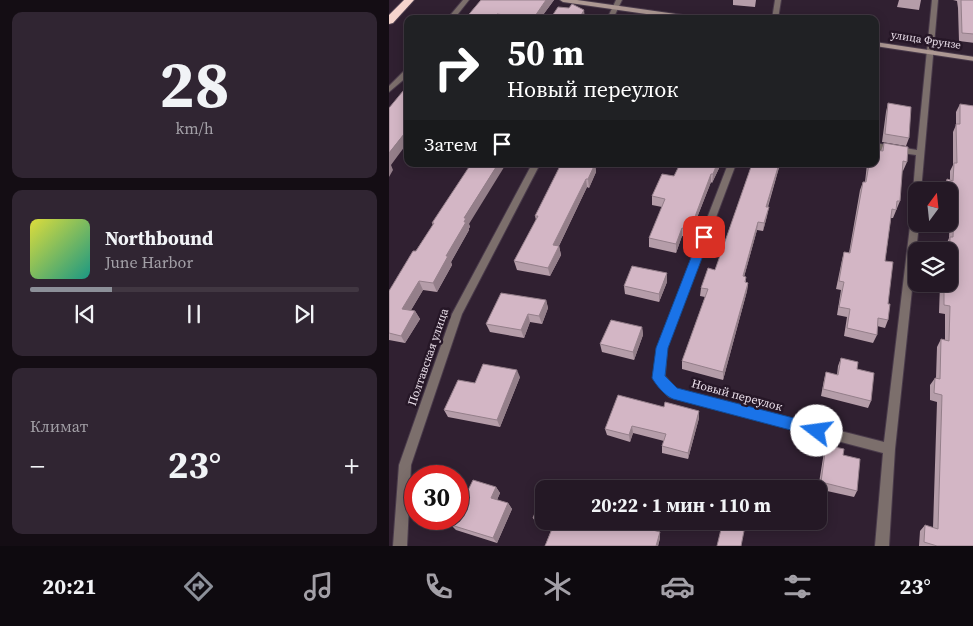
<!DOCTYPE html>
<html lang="ru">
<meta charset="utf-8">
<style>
body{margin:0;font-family:"Source Serif 4",serif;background:#302532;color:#f1f3f6;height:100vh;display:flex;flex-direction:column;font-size:19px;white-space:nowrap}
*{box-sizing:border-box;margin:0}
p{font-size:16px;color:#a3a0a7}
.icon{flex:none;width:28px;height:28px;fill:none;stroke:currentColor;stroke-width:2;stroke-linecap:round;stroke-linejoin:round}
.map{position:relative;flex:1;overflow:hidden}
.sheet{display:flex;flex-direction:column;gap:12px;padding:12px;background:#140d14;width:389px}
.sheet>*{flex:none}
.guide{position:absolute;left:15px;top:15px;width:475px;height:152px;border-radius:10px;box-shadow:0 2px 12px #0003,0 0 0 1px #413742;background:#202124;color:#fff;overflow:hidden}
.needle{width:32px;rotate:15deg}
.controls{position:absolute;left:519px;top:182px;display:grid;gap:10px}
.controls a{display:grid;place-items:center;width:50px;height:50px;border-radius:10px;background:#241825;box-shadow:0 2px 12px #0003,0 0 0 1px #413742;font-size:25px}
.speed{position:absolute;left:15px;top:465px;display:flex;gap:10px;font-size:25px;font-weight:700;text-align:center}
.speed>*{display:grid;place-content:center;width:65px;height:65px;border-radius:50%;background:#241825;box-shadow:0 2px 12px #0003,0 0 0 1px #413742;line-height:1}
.speed .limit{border:8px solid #d22;background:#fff;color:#111}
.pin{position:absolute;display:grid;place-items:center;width:42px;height:42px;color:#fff;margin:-21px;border-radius:10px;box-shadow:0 2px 8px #0006}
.me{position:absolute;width:55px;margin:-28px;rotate:285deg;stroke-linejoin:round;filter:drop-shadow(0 0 4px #0008)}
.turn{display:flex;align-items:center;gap:18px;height:105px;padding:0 20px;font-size:22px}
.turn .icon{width:65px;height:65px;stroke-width:2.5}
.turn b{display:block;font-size:35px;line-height:42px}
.then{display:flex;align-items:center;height:48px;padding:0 20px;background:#0003;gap:10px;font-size:19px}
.big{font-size:38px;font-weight:700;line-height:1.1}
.sheet .widget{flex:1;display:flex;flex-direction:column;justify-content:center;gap:8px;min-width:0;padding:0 18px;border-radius:10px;background:#302532}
.sheet .dial{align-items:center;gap:0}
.dial b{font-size:65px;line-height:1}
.song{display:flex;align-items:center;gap:15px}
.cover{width:60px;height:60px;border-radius:8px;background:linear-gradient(135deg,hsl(60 70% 55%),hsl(170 70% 35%))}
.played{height:5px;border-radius:2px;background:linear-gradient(90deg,#8c9099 25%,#413742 25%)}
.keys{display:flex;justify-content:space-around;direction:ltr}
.heat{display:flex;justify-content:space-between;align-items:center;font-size:28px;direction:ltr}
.trip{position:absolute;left:146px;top:480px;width:292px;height:50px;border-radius:10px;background:#241825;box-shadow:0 2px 12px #0003,0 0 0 1px #413742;font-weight:700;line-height:50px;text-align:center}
.tabs{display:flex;height:80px;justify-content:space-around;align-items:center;background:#0e0a0f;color:#a3a0a7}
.tabs .icon{width:35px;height:35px}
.tabs .on{color:#8c9099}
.tabs b{font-size:22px;color:#f1f3f6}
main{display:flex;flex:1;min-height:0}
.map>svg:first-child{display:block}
</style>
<main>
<section class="sheet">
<div class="widget dial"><b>28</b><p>km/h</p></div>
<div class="widget">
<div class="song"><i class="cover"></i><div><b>Northbound</b><p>June Harbor</p></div></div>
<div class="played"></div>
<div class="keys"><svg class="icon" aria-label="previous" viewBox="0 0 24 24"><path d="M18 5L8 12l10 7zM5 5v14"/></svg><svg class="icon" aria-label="pause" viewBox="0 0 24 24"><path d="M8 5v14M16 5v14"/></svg><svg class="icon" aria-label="next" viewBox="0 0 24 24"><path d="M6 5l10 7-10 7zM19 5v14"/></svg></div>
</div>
<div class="widget"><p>Климат</p>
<div class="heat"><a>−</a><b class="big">23°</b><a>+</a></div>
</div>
</section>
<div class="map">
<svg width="585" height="546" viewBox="0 0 585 546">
<rect width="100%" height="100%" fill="#302031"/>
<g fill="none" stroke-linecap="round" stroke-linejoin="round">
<g stroke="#4a3b4b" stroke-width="2">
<path id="street" d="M 74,0 L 80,0 L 65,19 L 58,19 Z
M 227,0 L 233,0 L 224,19 L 218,19 Z
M 386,0 L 392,0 L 389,19 L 383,19 Z
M 543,0 L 549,0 L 532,191 L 528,191 L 528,224 L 530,224 L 506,449 L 500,546 L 486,546 L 494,453 L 284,398 L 280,397 L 264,378 L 268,348 L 339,164 L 347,164 L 278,348 L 276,376 L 287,389 L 495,442 L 525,193 L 524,191 L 527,155 L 486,149 L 486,143 L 528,150 Z
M 16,70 L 19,70 L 19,76 L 0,92 L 0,86 Z
M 143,164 L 151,164 L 73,314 L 22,465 L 18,546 L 4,546 L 10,465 L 63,314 Z"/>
</g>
<g stroke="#4a3b4b" stroke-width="2">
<path id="secondary" d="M 171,0 L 188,0 L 308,17 L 311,19 L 292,19 L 174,2 Z
M 486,42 L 585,57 L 585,61 L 486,46 Z"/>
</g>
<g stroke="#4a3b4b" stroke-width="2">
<path id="highway" d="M 15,0 L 25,0 L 4,23 L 0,24 L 0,15 Z"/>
</g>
<use href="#street" fill="#7c6f6c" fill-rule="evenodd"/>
<use href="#secondary" fill="#ad9893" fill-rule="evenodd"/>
<use href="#highway" fill="#f5d4cd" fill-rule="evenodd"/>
</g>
<path fill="#b59da9" d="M 92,0 L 165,0 L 151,19 L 76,19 Z
M 344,0 L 367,0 L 366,7 L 344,5 Z
M 510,0 L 532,0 L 530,10 L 508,7 Z
M 564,0 L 585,0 L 585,43 L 570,41 L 569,8 L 568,1 Z
M 499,103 L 520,138 L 517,146 L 493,142 L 497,112 Z
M 571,104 L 585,546 L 530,546 L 531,531 L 536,525 L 544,528 L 548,402 L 541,400 L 541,385 L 546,378 L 547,378 L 548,347 L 552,339 L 556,340 L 556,314 L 550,313 L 551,285 L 552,284 L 560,284 L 560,251 L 557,251 L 557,245 L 560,238 L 561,216 L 560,191 L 554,191 L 554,188 L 558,179 L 561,180 L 561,171 L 564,165 L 564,132 L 567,125 L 567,112 Z
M 495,143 L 518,162 L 514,171 L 513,170 L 511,201 L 504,218 L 502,218 L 496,261 L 499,320 L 496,328 L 488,326 L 488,335 L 484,343 L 455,336 L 458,317 L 448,315 L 452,290 L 447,289 L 453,260 L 455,252 L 460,253 L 471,190 L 474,182 L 476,182 L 478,164 L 486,164 L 492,151 Z
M 206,164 L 207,172 L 200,188 L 198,187 L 170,246 L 172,255 L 161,276 L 128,270 L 125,261 L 147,220 L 146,216 Z
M 332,164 L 323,183 L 322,182 L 300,238 L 293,236 L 287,253 L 260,247 L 260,238 L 273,207 L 263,205 L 263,196 L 285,176 Z
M 363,164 L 391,164 L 379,207 L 378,216 L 374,231 L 368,230 L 355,277 L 357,277 L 357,282 L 359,283 L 358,291 L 334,380 L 293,369 L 293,361 L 316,297 L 311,296 L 312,288 L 326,270 Z
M 43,223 L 80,224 L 81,227 L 80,228 L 80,230 L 62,262 L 63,265 L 48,292 L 34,290 L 22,310 L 26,311 L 31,319 L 16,343 L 0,340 L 0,291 L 44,225 Z
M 278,282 L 270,302 L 236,294 L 235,286 Z
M 157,300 L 159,308 L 153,324 L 141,322 L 135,338 L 101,332 L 97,324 Z
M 253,327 L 254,335 L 245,360 L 213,352 L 211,344 Z
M 452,358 L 468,369 L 482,401 L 479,408 L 432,396 L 435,380 L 437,372 L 448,375 L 449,366 Z
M 131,377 L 111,427 L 59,417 L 55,410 Z
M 310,418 L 299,459 L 273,453 L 273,446 L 275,441 L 244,433 L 241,442 L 218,435 L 216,429 Z
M 437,445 L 454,455 L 468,491 L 465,497 L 429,489 L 435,452 Z
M 107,487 L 111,493 L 108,500 L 119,503 L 123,509 L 108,543 L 67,530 L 62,525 Z
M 144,518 L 155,521 L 271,538 L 269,546 L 156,546 L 163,528 L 147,523 Z"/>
<path fill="#947f8a" d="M 157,0 L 165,0 L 151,19 L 144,19 Z
M 195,10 L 196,19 L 190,19 Z
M 108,14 L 110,19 L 104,19 Z
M 19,129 L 19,142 L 2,165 L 4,170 L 0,177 L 0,153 Z
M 109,164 L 117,164 L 80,224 L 81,227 L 80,228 L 80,230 L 62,262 L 63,265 L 48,292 L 44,283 L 57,256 L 75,222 L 75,218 Z
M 206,164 L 207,172 L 200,188 L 199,179 Z
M 328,164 L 332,164 L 323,183 L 324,174 Z
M 390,164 L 391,164 L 376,215 L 377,207 Z
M 322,174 L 322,182 L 300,238 L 301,230 Z
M 197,179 L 198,187 L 166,254 L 164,245 Z
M 380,207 L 378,216 L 374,231 L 375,223 Z
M 369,222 L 368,230 L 353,284 L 354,276 Z
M 293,228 L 293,236 L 287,253 L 287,244 Z
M 170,246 L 172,255 L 161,276 L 159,268 Z
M 278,273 L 278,282 L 270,302 L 270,294 Z
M 30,281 L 34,290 L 18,317 L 13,309 Z
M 359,283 L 358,291 L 334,380 L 334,372 Z
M 157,300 L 159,308 L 153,324 L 150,316 Z
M 26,311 L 31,319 L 16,343 L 12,336 Z
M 139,314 L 141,322 L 135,338 L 132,330 Z
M 253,327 L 254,335 L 245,360 L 244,352 Z
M 128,370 L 131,377 L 111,427 L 108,420 Z
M 310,411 L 310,418 L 299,459 L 299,453 Z
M 243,426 L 244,433 L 241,442 L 240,435 Z
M 107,487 L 111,493 L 106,504 L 102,498 Z
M 119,503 L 123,509 L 108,543 L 104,538 Z
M 271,532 L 271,538 L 269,546 L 267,546 Z"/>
<path fill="#d3b6c5" stroke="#947f8a" d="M 92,0 L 157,0 L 144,19 L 108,14 L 104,19 L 76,19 Z
M 572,0 L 585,0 L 585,34 L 573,33 Z
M 183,4 L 195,10 L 190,19 L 161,19 L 169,7 L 180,8 Z
M 19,85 L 19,129 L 0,153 L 0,108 Z
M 499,103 L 522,107 L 520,138 L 496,134 Z
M 571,104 L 585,106 L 585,546 L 548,546 L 535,542 L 536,525 L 549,529 L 553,395 L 545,393 L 546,378 L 551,379 L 552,339 L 560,341 L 561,306 L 555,305 L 555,284 L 560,284 L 561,237 L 564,237 L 565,207 L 560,206 L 560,191 L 558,191 L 558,179 L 564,181 L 565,163 L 568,163 L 567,124 L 571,124 Z
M 495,143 L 519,147 L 518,162 L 514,161 L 511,201 L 508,201 L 507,210 L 503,209 L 496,261 L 504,262 L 499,304 L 501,304 L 499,320 L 489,318 L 488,335 L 458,328 L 461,309 L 450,307 L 455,282 L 450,281 L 455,252 L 461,253 L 474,182 L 477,182 L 480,164 L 486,164 L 486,150 L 494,151 Z
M 82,164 L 109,164 L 75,218 L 77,218 L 75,222 L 77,222 L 57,256 L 59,256 L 44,283 L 30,281 L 13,309 L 26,311 L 12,336 L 0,333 L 0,291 L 24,251 L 27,251 L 45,223 L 43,223 Z
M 172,164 L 206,164 L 199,179 L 197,179 L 164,245 L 170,246 L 159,268 L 125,261 L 149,216 L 146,216 Z
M 291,164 L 328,164 L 324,174 L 322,174 L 301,230 L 293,228 L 287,244 L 260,238 L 276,199 L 263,196 L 273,174 L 285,176 Z
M 363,164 L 390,164 L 377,207 L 380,207 L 375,223 L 369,222 L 354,276 L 357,277 L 356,282 L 359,283 L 334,372 L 293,361 L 319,289 L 312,288 L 319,268 L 326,270 Z
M 243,266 L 278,273 L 270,294 L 235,286 Z
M 112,293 L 157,300 L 150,316 L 139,314 L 132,330 L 97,324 Z
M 222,320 L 253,327 L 244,352 L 211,344 Z
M 452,358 L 469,362 L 468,369 L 485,373 L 482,401 L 434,389 L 437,372 L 449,375 Z
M 94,364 L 128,370 L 108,420 L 55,410 L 69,380 L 86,383 Z
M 229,395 L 275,407 L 276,402 L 310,411 L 299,453 L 273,446 L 277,434 L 243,426 L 240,435 L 216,429 Z
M 437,445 L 455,449 L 454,455 L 471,459 L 468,491 L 432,482 Z
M 84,480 L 107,487 L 102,498 L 119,503 L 104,538 L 62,525 L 65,519 L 69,519 L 69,511 Z
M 154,493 L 155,493 L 155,521 L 144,518 Z
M 156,521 L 230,521 L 271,532 L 267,546 L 156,546 L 165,524 Z
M 333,525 L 355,531 L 352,546 L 328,546 Z"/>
<path fill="#1a73e8" stroke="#114b97" d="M 315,233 L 321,237 L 279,348 L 276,376 L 288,388 L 428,424 L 433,426 L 435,431 L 433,435 L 428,437 L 284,399 C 276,396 267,385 263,378 L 267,348 L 310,237 Z"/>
<g text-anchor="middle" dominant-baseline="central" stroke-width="5" stroke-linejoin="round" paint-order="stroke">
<g font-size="11" fill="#ece1ec" stroke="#261727">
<text transform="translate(537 40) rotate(9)">улица Фрунзе</text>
</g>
<g font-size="12" fill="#ece1ec" stroke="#261727">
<text transform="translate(39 357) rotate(-71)">Полтавская улица</text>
<text transform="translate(348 395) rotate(15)">Новый переулок</text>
</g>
</g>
</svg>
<div class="controls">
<a><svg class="needle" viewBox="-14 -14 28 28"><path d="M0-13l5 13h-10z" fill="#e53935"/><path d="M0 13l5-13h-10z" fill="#a3a0a7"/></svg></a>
<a><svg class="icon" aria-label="layers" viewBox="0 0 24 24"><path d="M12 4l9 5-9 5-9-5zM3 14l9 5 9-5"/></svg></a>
</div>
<div class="speed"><div class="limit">30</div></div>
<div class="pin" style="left:315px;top:237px;background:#d93025"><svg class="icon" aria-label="arrive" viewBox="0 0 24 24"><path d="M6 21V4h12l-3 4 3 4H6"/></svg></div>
<svg class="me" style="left:428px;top:431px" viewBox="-20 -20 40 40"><circle r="19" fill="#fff"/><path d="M0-13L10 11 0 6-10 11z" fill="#1a73e8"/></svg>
<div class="trip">20:22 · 1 мин · 110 m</div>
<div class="guide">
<div class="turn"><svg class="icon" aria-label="right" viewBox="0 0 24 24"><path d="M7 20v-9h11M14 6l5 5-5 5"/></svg><div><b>50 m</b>Новый переулок</div></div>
<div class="then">Затем<svg class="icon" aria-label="arrive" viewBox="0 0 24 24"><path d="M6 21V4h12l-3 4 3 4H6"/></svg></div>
</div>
</div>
</main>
<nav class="tabs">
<b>20:21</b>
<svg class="icon on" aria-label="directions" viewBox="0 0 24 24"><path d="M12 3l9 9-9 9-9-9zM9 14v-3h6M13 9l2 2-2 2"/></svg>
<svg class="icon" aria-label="music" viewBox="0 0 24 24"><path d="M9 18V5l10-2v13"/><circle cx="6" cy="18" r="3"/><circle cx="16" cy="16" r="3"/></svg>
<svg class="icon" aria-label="phone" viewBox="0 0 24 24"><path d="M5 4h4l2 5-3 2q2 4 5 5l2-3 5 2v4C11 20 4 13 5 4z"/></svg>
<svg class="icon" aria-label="climate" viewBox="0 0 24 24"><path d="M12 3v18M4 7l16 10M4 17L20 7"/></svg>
<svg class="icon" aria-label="car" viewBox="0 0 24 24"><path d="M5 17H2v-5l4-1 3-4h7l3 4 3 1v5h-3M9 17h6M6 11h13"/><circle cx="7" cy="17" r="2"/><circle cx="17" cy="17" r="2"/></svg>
<svg class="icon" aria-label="filters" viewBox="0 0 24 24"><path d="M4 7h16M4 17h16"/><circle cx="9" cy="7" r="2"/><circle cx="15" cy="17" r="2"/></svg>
<b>23°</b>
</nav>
